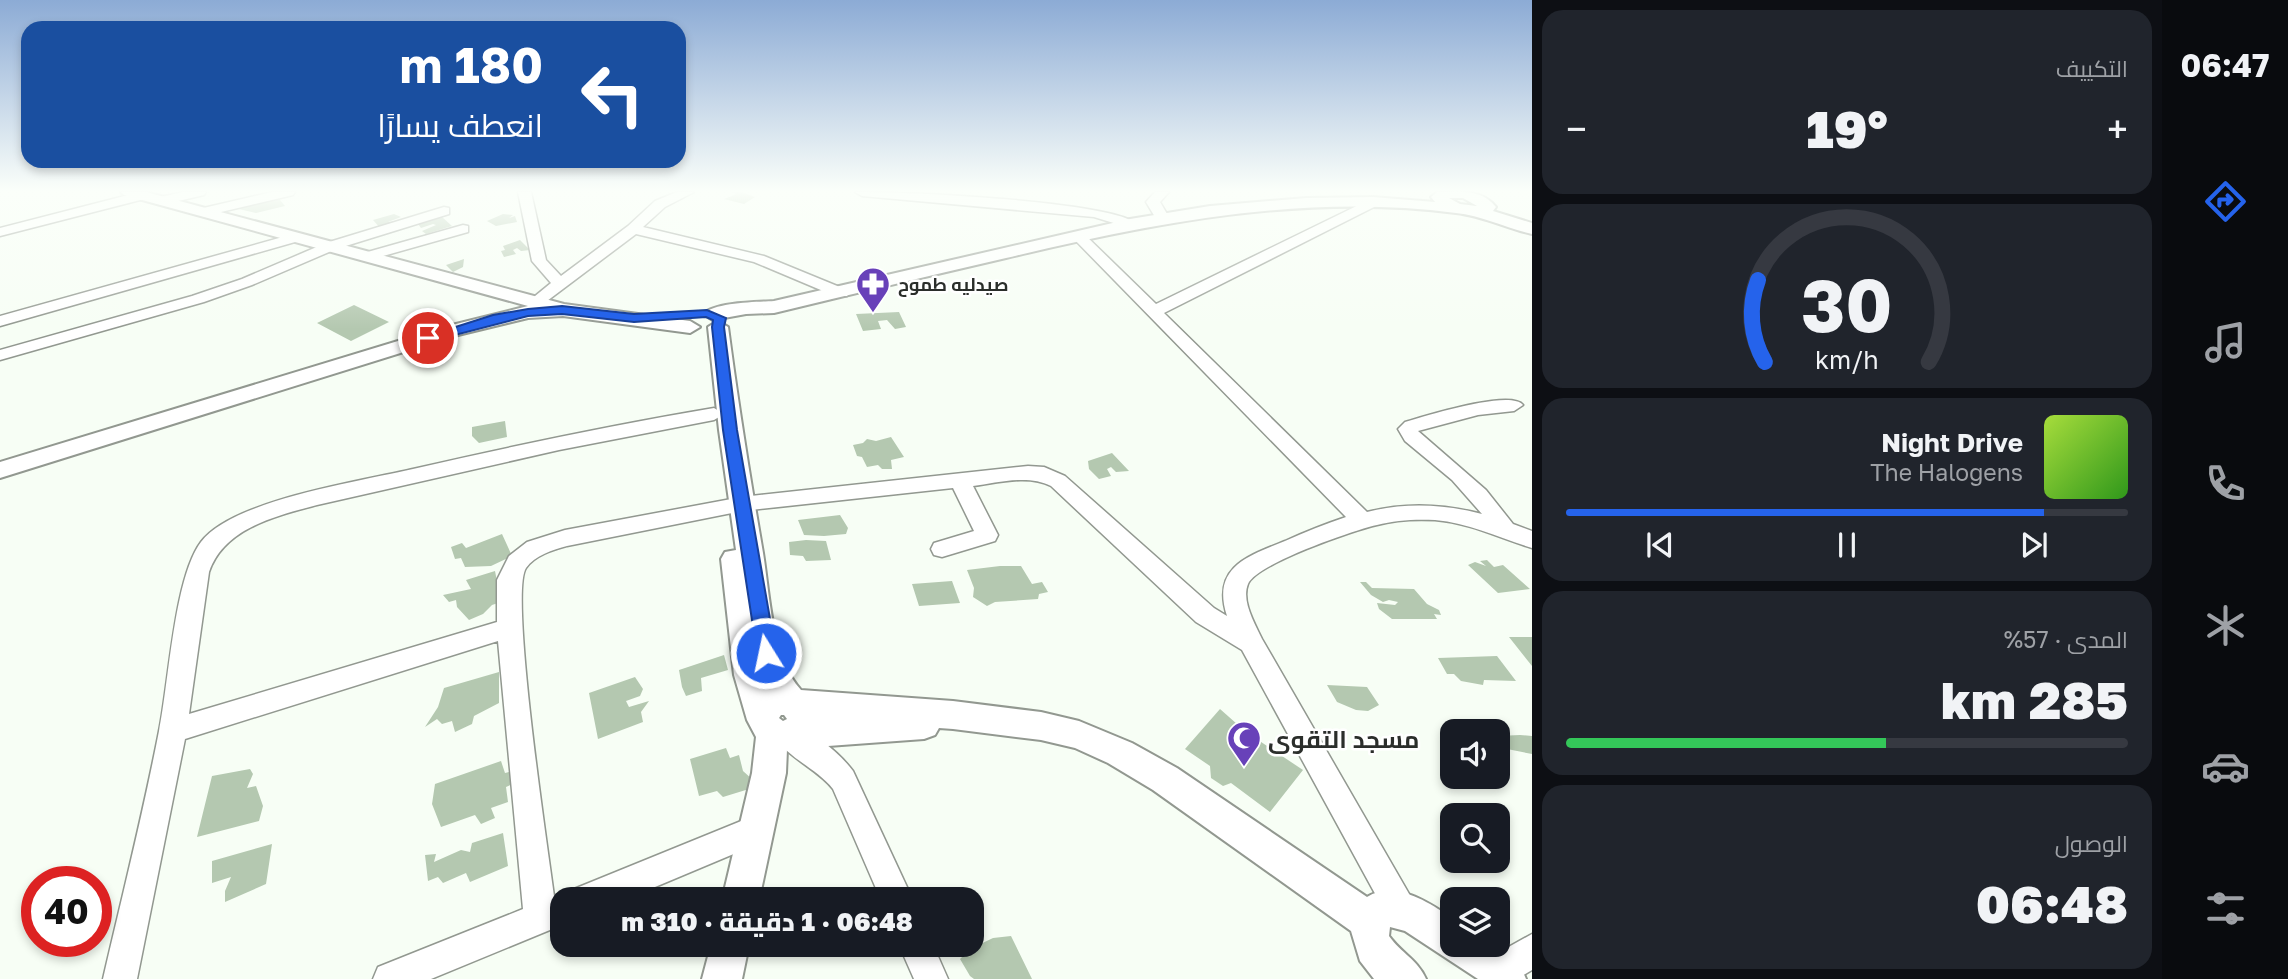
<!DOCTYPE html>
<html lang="ar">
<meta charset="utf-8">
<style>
body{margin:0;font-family:"Golos Text",Cairo,sans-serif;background:#20242c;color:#f1f3f6;direction:rtl;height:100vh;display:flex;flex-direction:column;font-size:26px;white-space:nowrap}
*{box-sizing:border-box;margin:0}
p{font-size:23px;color:#9ea1a6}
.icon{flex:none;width:38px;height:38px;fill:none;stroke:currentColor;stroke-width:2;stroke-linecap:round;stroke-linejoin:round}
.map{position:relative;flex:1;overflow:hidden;direction:ltr}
.details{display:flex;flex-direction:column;gap:10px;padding:10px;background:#0d0f14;width:630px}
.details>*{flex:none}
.top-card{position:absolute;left:21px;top:21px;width:665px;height:147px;border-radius:21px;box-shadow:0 4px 10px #0003;direction:rtl;background:#1a4fa0;color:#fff;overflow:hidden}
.buttons{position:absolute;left:1440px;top:719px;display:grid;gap:14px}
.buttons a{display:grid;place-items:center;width:70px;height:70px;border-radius:14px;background:#171b24;box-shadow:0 4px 10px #0003;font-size:35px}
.speed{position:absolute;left:21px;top:866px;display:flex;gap:14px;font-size:35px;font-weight:700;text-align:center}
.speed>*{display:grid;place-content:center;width:91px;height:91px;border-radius:50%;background:#171b24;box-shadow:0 4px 10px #0003;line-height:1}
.speed .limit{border:10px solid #d22;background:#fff;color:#111}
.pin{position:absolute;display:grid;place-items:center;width:60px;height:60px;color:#fff;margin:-30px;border:4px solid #fff;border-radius:50%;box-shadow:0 2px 7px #0007}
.me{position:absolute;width:77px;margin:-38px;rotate:350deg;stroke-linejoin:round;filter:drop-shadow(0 0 5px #0008)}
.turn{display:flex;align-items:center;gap:24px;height:147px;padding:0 28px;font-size:32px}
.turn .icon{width:91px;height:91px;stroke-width:2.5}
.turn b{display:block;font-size:49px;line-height:60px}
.big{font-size:52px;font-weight:800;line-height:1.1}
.details .tile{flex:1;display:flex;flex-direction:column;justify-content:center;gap:10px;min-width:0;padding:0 24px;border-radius:21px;background:#20242c}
.details .dial{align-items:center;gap:0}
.dial svg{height:182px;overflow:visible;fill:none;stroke:#363941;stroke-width:7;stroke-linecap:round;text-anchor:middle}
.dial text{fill:#f1f3f6;stroke:none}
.song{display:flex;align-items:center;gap:21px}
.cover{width:84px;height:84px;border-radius:10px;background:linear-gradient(135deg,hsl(80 70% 55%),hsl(110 70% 35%))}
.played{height:7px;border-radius:4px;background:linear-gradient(90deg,#2563eb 85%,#363941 85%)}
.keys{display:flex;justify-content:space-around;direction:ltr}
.heat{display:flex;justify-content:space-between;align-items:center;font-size:38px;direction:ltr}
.charge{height:10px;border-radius:5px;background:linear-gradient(90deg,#34c759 57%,#363941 0)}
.trip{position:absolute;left:550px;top:887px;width:434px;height:70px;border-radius:21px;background:#171b24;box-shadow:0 4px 10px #0003;font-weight:800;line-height:70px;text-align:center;direction:rtl}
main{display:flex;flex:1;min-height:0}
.dock{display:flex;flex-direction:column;width:126px;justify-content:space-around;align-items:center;background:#090b0e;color:#9ea1a6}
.dock .icon{width:49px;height:49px}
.dock .selected{color:#2563eb}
.dock b{font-size:32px;color:#f1f3f6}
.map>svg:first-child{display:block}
</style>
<main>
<nav class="dock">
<b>06:47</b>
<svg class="icon selected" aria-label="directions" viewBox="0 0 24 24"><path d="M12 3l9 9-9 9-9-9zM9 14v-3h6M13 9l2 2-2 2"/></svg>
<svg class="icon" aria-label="music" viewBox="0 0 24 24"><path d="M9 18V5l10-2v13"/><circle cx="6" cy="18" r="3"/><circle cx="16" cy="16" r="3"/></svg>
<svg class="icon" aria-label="phone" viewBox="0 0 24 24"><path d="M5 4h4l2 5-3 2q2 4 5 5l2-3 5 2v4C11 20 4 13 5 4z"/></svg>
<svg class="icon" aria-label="climate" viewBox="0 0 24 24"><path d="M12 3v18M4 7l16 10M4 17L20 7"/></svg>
<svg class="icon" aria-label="car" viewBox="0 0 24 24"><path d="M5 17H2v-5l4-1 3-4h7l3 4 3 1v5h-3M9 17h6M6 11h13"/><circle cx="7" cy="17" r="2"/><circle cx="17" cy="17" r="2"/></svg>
<svg class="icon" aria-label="filters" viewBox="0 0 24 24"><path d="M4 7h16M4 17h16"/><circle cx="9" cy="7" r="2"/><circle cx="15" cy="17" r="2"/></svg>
</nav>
<section class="details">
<div class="tile"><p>التكييف</p>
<div class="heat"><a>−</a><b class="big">19°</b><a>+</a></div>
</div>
<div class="tile dial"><svg viewBox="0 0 100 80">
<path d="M14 69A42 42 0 1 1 86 69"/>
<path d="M14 69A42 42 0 0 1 11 33" stroke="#2563eb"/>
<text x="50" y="56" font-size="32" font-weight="700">30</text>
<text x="50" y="72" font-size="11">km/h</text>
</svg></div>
<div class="tile">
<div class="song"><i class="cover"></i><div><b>Night Drive</b><p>The Halogens</p></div></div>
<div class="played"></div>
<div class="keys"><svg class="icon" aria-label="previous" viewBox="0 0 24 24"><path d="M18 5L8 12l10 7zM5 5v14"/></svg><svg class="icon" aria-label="pause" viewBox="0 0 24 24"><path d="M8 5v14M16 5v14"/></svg><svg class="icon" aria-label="next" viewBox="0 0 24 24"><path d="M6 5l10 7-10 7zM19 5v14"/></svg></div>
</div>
<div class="tile"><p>المدى · 57%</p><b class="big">285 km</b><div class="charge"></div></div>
<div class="tile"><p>الوصول</p><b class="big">06:48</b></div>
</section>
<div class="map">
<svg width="1532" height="979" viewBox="0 0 1532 979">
<rect width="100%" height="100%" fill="#f7fef5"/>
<path fill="#b4c8b0" d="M 731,192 L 741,192 L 755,197 L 744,204 L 724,199 L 737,194 Z
M 276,195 L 285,206 L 256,213 L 230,207 Z
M 394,214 L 401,217 L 388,222 L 400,221 L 381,229 L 373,220 Z
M 503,214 L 513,215 L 509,218 L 515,216 L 517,222 L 496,226 L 487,221 Z
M 442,217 L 452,226 L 426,234 L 422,231 L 436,225 L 433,224 L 421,228 L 418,224 Z
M 520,240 L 530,250 L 521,251 L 517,248 L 513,250 L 516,254 L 504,257 L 501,251 L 505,250 L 503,246 Z
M 464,259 L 463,267 L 453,272 L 446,265 Z
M 354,305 L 389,322 L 351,341 L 317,323 Z
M 899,312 L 906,327 L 895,329 L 887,320 L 878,321 L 881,329 L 863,331 L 856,314 Z
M 505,421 L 507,437 L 479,443 L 472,436 L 472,427 Z
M 891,437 L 904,457 L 891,460 L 892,469 L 882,469 L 878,465 L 867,467 L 862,457 L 857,456 L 853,445 L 863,443 L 867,439 L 876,441 Z
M 1112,453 L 1129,471 L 1116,472 L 1111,467 L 1107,469 L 1111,476 L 1099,479 L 1089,469 L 1088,461 Z
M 840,515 L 848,528 L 846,534 L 824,536 L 804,535 L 798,520 Z
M 502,534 L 512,556 L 491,566 L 465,567 L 461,558 L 455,559 L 451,547 L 462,543 L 466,548 Z
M 806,540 L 826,541 L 831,560 L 806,561 L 803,556 L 790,555 L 789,542 Z
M 1487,560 L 1494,567 L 1503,565 L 1530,589 L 1498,593 L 1468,565 L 1475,562 L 1486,566 L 1480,561 Z
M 1000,566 L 1021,566 L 1032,584 L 1042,582 L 1048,592 L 1039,594 L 1038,599 L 995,602 L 987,606 L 973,597 L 974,588 L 967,570 Z
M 495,571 L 501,602 L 492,605 L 483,614 L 469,620 L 457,607 L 456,600 L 449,602 L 443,595 L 471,589 L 466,580 Z
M 952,581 L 960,603 L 919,606 L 912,584 Z
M 1360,582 L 1366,582 L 1372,588 L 1414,589 L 1427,604 L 1439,610 L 1441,615 L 1434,614 L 1437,619 L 1392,619 L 1379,609 L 1377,603 L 1395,605 L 1398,602 L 1389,600 L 1383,602 L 1371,595 Z
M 1509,637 L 1532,637 L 1532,666 Z
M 724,655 L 728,670 L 701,678 L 702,691 L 686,696 L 682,687 L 679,670 Z
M 1497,656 L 1516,681 L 1484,680 L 1483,685 L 1461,681 L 1454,674 L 1447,674 L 1438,658 Z
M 499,672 L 499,703 L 474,716 L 472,724 L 455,732 L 452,721 L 442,724 L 437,719 L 425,727 L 438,707 L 444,688 Z
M 635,677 L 643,689 L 640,696 L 626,701 L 629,707 L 649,701 L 641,712 L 643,722 L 598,739 L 589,693 Z
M 1327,685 L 1367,687 L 1379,705 L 1368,711 L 1356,710 L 1337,702 Z
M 1220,709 L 1246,732 L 1303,770 L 1270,812 L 1231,783 L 1223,786 L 1211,778 L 1210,766 L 1185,749 Z
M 1520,735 L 1532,736 L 1532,754 L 1502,748 L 1498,741 L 1498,736 Z
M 726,748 L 730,758 L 739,755 L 743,771 L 753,780 L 749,789 L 723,797 L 717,791 L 699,796 L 690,759 Z
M 501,761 L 505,773 L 513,771 L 515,783 L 506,787 L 508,802 L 491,808 L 495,818 L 481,824 L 475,815 L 441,827 L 432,804 L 435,784 Z
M 250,769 L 253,774 L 247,788 L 256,786 L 263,806 L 259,821 L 197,837 L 212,776 Z
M 503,833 L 508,866 L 470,882 L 466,873 L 443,883 L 438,877 L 428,881 L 425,855 L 436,854 L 434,862 L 461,850 L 470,852 L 472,843 Z
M 272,844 L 266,884 L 225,902 L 225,891 L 231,877 L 212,883 L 212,861 Z
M 1011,936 L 1032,979 L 974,979 L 970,976 L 960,959 L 970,949 L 993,938 Z"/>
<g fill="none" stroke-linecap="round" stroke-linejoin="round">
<g stroke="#929890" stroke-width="3">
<path id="minor" d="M 140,192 L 148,192 L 150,195 L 148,198 L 0,236 L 0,228 Z
M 183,192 L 206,192 L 204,195 L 161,205 L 154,201 L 156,198 Z
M 272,192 L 295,192 L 293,195 L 204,216 L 197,212 L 199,209 Z
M 518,192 L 531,192 L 546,260 L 561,276 L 628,226 L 655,201 L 677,192 L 694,192 L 665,207 L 643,227 L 764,256 L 847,290 L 849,293 L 847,296 L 835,296 L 754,262 L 636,234 L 543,304 L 531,304 L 529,301 L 551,283 L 532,261 Z
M 855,192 C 898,191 1113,201 1137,224 L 1130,228 L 1094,217 L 862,196 Z
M 1155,192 L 1169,192 L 1160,202 L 1170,219 L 1168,222 L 1158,222 L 1146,202 Z
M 1373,198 L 1378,199 L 1378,205 L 1164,313 L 1367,512 C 1406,502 1444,504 1482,514 L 1452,480 L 1405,441 L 1398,429 L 1405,422 C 1426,416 1511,389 1523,405 L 1514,411 L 1478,415 L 1418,431 L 1486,490 L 1513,524 L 1532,531 L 1532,548 C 1499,538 1470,523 1435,520 C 1416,519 1395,520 1377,525 C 1354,530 1256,564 1248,584 C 1241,601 1255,624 1262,639 L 1412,899 L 1417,910 L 1412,921 L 1401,926 L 1390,921 L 1242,650 L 1196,622 L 1051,486 C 1028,474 997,483 973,486 L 998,535 L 995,541 L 942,557 L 934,555 L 931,549 L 934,543 L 974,531 L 953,488 L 742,511 L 567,546 C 553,550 535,555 526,568 C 509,593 548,850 554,896 L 562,893 L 571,896 L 574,889 L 756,815 L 767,820 L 771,830 L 767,840 L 624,900 L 562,900 L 562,925 L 431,979 L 373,979 L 378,967 L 523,909 L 498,641 L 185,739 L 137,979 L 103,979 C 122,897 143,814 159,731 C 169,683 174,578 201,542 C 232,500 362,481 413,469 C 513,446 613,425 714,408 L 724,414 L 714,420 L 559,450 L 317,505 C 276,516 224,528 209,572 L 189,714 L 497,622 L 497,580 L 509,556 L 527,542 L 565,530 L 742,497 L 1028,466 L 1044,467 L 1065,476 L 1214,608 L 1227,616 C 1211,567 1248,556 1285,541 C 1305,532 1325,524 1346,517 L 1072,237 L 1079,233 L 1084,234 L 1156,304 Z
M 444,207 L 449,208 L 449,214 L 336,249 L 252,285 L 204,302 L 0,360 L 0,350 L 192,296 L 242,279 L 326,243 Z
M 463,225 L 468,226 L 468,232 L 369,260 L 362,256 L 364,253 Z
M 297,233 L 304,237 L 302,240 L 0,326 L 0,316 Z
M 789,723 C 812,731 838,751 853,771 L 913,900 L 881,900 L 833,789 C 817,768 786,758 775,735 L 779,726 Z
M 1532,934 L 1532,970 L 1517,979 L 1485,979 L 1482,971 L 1487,959 Z
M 899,945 L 933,945 L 948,979 L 914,979 Z"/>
</g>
<g stroke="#929890" stroke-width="4">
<path id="tertiary" d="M 121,192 L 146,192 L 564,304 L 690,321 L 700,327 L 690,333 L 563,316 L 528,318 L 458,335 L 0,478 L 0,462 L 444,327 L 528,306 L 124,195 Z
M 1437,192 C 1459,192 1481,188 1496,207 L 1493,211 L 1532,223 L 1532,234 C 1506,228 1483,216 1456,213 C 1303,193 1153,223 1006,258 C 929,276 851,294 774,313 L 746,314 L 713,320 L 703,314 C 715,302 757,302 774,301 L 1130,219 L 1210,206 L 1306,198 L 1373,197 L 1435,202 L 1431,197 ZM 1449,198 L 1463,198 L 1477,206 L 1460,204 Z
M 718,321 L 728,327 C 738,403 750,478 763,553 C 770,596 771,657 801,690 L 953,701 L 1041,712 L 1079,721 L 1132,743 L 1177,768 L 1367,897 C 1395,880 1428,902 1452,918 L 1452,945 L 1498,945 L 1520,965 L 1526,979 L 1478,979 L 1405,931 L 1390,927 L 1389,936 C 1401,953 1418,960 1426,979 L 1374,979 L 1360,961 L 1351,931 L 1153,790 L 1108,763 L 1075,748 L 1041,740 L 953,729 L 939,728 L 935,735 L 924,739 L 787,749 L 786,773 L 759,900 L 722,900 L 752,773 L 756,737 L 747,720 L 734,675 L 721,559 L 725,552 L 736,550 L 719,430 L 708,327 ZM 781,715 L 784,715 L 787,719 L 783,721 L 779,718 Z
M 711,945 L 749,945 L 742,979 L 702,979 Z"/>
</g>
<use href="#minor" fill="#fff" fill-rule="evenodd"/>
<use href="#tertiary" fill="#fff" fill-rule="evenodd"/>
</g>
<linearGradient id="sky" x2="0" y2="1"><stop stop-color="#8cabd5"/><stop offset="0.58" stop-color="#fbfffa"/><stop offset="1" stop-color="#fbfffa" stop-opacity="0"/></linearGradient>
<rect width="1532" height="329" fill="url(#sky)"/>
<path fill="#2563eb" stroke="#184099" stroke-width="2" d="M 562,306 L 634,314 L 707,310 L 726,318 L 724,327 L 737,430 L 776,653 L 773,659 L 766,661 L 760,659 L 757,653 L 723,430 L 712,327 L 713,320 L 706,317 L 634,322 L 562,314 L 528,316 L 428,342 L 421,338 L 493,315 L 528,309 Z"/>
<defs>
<g id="pharmacy-pin" transform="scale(1.75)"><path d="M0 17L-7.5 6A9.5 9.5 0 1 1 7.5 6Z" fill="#6841b9" stroke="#fff"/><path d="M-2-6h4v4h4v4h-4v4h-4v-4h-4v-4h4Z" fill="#fff"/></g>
<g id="mosque-pin" transform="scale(1.75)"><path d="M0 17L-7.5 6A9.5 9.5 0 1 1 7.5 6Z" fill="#6841b9" stroke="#fff"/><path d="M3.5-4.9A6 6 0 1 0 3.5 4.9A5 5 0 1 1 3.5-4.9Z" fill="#fff"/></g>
</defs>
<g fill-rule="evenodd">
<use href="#pharmacy-pin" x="873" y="284"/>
<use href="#mosque-pin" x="1244" y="738"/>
</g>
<g text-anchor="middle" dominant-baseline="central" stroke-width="5" stroke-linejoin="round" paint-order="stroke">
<g font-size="18" font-weight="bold" fill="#2b2e2b" stroke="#fff" text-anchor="start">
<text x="898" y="284">صيدليه طموح</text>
</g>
<g font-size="24" font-weight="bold" fill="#2b2e2b" stroke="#fff" text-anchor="start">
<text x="1268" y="738">مسجد التقوى</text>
</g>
</g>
</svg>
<div class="buttons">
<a><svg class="icon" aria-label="sound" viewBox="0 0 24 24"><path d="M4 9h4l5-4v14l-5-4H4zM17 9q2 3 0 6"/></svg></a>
<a><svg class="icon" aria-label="search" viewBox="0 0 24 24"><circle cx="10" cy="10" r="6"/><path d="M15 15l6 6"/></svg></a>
<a><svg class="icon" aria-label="layers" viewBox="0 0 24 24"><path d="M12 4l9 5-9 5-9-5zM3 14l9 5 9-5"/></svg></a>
</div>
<div class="speed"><div class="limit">40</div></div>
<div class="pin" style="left:428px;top:338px;background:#d93025"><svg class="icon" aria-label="arrive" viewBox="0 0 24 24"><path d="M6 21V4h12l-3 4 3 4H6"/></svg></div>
<svg class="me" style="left:766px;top:653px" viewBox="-20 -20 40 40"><circle r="17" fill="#2563eb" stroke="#fff" stroke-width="3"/><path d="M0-11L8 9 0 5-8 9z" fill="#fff"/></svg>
<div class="trip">06:48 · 1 دقيقة · 310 m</div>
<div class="top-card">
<div class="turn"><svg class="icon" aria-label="left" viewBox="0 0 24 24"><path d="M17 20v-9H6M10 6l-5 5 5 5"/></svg><div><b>180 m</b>انعطف يسارًا</div></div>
</div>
</div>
</main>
